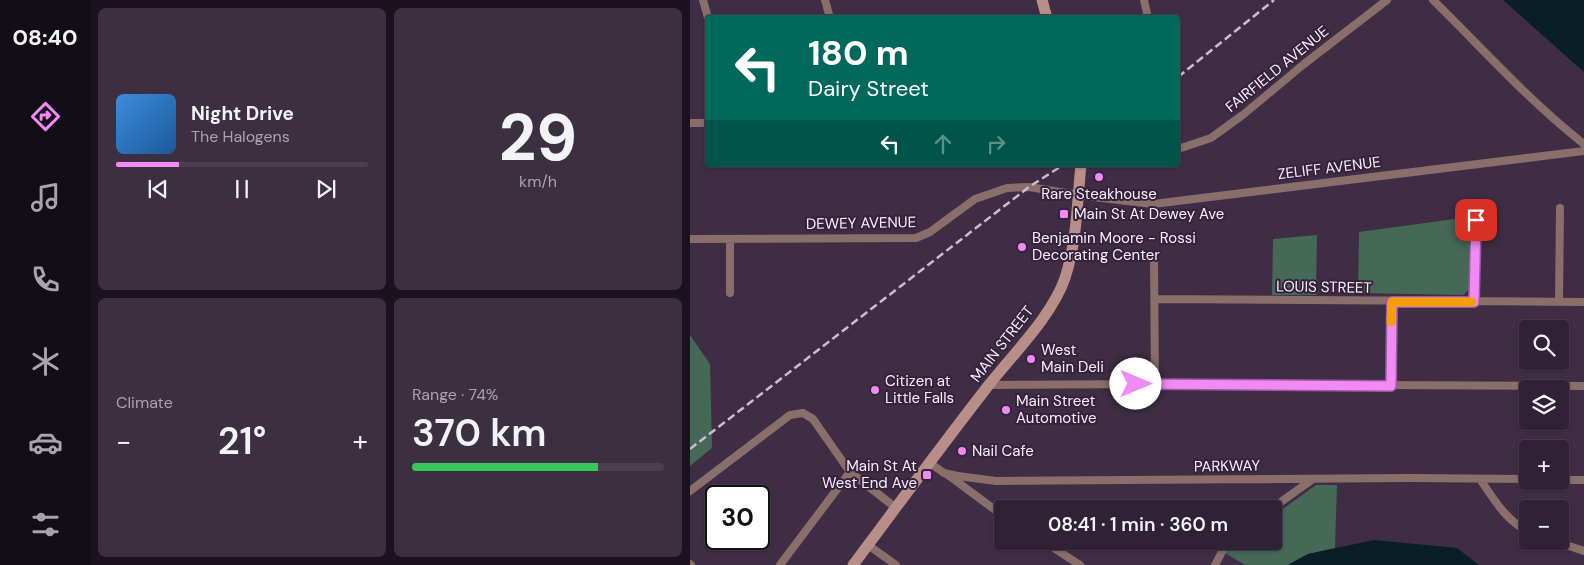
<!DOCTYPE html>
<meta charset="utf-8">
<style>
body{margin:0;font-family:"DM Sans",sans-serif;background:#3b2f40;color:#f1f3f6;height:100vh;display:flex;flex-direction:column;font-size:19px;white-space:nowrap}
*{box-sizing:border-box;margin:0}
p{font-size:16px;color:#a7a4ac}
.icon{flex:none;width:28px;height:28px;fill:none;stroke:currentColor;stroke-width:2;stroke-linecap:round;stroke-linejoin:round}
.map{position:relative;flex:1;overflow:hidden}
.drawer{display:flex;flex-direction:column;gap:8px;padding:8px;background:#1a131d;width:600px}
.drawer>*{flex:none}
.top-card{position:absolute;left:15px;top:15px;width:475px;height:152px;border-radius:5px;box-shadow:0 1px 4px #0004,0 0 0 1px #4a3f4f;background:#00695c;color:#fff;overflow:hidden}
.fabs{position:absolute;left:829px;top:320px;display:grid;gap:10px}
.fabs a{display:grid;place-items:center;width:50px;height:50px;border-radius:5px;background:#2f2234;box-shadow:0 1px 4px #0004,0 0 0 1px #4a3f4f;font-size:25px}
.speed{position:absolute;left:15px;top:485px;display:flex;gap:10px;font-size:25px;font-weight:700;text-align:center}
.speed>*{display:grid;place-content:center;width:65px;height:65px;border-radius:50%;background:#2f2234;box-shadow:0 1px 4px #0004,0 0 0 1px #4a3f4f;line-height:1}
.speed .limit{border:2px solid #111;border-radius:8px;background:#fff;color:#111}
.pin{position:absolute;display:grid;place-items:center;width:42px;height:42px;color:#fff;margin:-21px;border-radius:10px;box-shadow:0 2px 8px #0006}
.me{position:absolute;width:55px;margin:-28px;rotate:90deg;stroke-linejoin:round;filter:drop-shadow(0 0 4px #0008)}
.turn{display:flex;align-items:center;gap:18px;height:105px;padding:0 20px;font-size:22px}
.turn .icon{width:65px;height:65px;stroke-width:2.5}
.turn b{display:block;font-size:35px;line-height:42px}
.lanes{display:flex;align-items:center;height:48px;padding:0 20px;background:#0003;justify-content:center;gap:25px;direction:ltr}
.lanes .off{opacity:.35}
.big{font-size:38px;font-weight:600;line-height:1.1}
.drawer .card{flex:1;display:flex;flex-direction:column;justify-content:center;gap:8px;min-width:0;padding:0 18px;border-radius:8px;background:#3b2f40}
.drawer .dial{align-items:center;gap:0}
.dial b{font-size:65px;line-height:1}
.song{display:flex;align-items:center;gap:15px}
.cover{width:60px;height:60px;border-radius:8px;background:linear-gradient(135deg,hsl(210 70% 55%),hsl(210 70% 35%))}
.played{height:5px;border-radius:2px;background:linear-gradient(90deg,#f18af4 25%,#4a3f4f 25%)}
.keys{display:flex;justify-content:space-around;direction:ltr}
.heat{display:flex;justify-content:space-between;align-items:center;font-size:28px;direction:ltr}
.charge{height:8px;border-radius:4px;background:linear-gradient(90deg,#34c759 74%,#4a3f4f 0)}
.drawer .tiles{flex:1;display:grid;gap:8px;grid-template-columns:repeat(2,1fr)}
.trip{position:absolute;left:304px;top:500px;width:288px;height:50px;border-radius:5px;background:#2f2234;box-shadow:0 1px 4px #0004,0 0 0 1px #4a3f4f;font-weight:600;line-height:50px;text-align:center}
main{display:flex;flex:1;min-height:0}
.dock{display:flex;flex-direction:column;width:90px;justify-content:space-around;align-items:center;background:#130e15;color:#a7a4ac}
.dock .icon{width:35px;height:35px}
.dock .current{color:#f18af4}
.dock b{font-size:22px;color:#f1f3f6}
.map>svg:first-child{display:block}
</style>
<main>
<nav class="dock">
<b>08:40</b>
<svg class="icon current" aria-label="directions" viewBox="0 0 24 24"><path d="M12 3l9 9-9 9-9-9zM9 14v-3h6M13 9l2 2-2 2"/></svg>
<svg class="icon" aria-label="music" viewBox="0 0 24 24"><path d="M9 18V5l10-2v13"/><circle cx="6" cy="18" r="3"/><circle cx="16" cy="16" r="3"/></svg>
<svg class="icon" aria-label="phone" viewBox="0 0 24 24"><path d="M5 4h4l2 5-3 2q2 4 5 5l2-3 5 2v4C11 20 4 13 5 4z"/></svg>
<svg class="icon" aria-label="climate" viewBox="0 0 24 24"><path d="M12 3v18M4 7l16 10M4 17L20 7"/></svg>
<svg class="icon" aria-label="car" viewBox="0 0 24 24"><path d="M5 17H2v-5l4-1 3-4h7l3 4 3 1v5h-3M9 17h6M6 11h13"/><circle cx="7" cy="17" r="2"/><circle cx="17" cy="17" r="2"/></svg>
<svg class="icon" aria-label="filters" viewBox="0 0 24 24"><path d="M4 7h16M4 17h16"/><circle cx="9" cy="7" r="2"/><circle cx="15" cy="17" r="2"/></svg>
</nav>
<section class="drawer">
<div class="tiles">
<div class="card">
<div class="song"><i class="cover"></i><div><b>Night Drive</b><p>The Halogens</p></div></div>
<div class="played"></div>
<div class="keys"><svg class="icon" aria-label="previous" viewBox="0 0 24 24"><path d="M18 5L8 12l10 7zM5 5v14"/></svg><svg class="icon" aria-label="pause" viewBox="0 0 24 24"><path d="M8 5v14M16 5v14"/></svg><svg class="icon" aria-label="next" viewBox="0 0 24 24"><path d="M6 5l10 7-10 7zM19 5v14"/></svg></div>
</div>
<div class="card dial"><b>29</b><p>km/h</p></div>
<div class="card"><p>Climate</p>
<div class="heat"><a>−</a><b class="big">21°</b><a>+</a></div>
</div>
<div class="card"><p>Range · 74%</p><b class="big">370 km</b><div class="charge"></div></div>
</div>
</section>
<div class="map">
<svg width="894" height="565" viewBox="0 0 894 565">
<rect width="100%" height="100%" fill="#3f2d45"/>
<path fill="#456857" d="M 779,217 L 780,289 L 773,295 L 668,293 L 669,232 Z
M 627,235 L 626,295 L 582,295 L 583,239 Z
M 0,335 L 20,364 L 22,448 L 0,466 Z
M 626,485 L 647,485 L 645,548 L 618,554 L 598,565 L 555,565 L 535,553 L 541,546 L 548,541 L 582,541 L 583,516 Z"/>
<path fill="#091f25" d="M 813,0 L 894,0 L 894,72 Z
M 684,540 L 767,548 L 789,565 L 598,565 L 618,554 Z"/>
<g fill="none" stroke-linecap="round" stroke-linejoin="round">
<path stroke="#896e6a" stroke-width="8" d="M 13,0 L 18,18
M 135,0 L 140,18
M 454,0 L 458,18
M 743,0 C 793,49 839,101 894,144
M 0,123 L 18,123
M 488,149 L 521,138 L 554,114 L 614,64 L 697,0
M 0,239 L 226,238 L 240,232 L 285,199 L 317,188 L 339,187 L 395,196 L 463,204 L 894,151
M 464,258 L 465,384
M 40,293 L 40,239
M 465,299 L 894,302
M 785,302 L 786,220
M 869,302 L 870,208
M 299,385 L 465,384 L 894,386
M 701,386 L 702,302
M 240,463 L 254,473 L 268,476 L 306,481 L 720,478 L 838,479
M 258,475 L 312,515
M 790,479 C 803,498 816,521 838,531
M 870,480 L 894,480
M 0,491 L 100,415 L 113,413 L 123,419 L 160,472 L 206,508
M 581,509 L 623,479
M 353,541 L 390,565
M 864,541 L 894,551
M 178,545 L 206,565
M 0,564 L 1,565
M 90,565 L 160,472
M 525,565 L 535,546 L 540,541"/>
<path stroke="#b88e88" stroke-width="11" d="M 352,0 L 357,18
M 163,565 C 208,505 252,445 298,386 C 323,354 362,316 375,278 C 387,242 387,202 391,165"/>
<path stroke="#cbbecf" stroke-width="2.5" stroke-dasharray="8 4" stroke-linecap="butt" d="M 488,77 L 584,0
M 0,449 L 339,187 L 373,165"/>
</g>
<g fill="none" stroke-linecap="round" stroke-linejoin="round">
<g stroke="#9d5a9f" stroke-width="12">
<path id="route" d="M 446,384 L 701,386 L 702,302 L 784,302 L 786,220"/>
</g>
<use href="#route" stroke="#f18af4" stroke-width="9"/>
<path stroke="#f59e0b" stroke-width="9" d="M 701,322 L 702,302 L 782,302"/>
</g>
<g fill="#f18af4" stroke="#34233a" stroke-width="2">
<circle cx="409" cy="177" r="5"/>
<rect x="369" y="209" width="10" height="10" rx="2.5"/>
<circle cx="332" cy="247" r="5"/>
<circle cx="341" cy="359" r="5"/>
<circle cx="185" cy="390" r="5"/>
<circle cx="316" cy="410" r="5"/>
<circle cx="272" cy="451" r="5"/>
<rect x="232" y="470" width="10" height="10" rx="2.5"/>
</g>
<g text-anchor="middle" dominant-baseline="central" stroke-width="4" stroke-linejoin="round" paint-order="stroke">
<g font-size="15" fill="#f9eefd" stroke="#34233a">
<text transform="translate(587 69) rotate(-39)">FAIRFIELD AVENUE</text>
<text transform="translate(639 168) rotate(-7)">ZELIFF AVENUE</text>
<text transform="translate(171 223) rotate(-1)">DEWEY AVENUE</text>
<text transform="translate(634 287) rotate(1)">LOUIS STREET</text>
<text transform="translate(312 344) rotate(-52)">MAIN STREET</text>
<text transform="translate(537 466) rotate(-1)">PARKWAY</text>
</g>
<g font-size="15" fill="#f9eefd" stroke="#34233a" text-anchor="start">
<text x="409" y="194" text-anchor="middle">Rare Steakhouse</text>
<text x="384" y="214">Main St At Dewey Ave</text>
<text x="342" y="238">Benjamin Moore - Rossi<tspan x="342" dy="17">Decorating Center</tspan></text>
<text x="351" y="350">West<tspan x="351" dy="17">Main Deli</tspan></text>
<text x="195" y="381">Citizen at<tspan x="195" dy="17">Little Falls</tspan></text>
<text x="326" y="401">Main Street<tspan x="326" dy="17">Automotive</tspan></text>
<text x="282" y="451">Nail Cafe</text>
<text x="227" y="466" text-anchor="end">Main St At<tspan x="227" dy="17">West End Ave</tspan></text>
</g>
</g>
</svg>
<div class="fabs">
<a><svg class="icon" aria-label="search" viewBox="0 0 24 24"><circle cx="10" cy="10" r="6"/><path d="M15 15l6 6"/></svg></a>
<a><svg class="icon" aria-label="layers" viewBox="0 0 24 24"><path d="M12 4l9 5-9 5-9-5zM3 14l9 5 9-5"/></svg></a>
<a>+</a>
<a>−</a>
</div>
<div class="speed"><div class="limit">30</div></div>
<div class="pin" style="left:786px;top:220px;background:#d93025"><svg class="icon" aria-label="arrive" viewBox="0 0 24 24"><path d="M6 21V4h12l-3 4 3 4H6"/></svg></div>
<svg class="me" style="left:446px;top:384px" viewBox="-20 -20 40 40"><circle r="19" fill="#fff"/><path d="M0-13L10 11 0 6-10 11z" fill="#f18af4"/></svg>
<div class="trip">08:41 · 1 min · 360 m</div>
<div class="top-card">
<div class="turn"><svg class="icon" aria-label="left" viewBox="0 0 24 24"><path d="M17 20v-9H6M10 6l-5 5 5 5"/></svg><div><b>180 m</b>Dairy Street</div></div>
<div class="lanes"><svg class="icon" aria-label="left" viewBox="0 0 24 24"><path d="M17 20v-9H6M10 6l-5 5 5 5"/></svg><svg class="icon off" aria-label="ahead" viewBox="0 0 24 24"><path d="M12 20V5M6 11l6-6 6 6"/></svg><svg class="icon off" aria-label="right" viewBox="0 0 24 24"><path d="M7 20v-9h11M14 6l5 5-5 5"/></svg></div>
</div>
</div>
</main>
